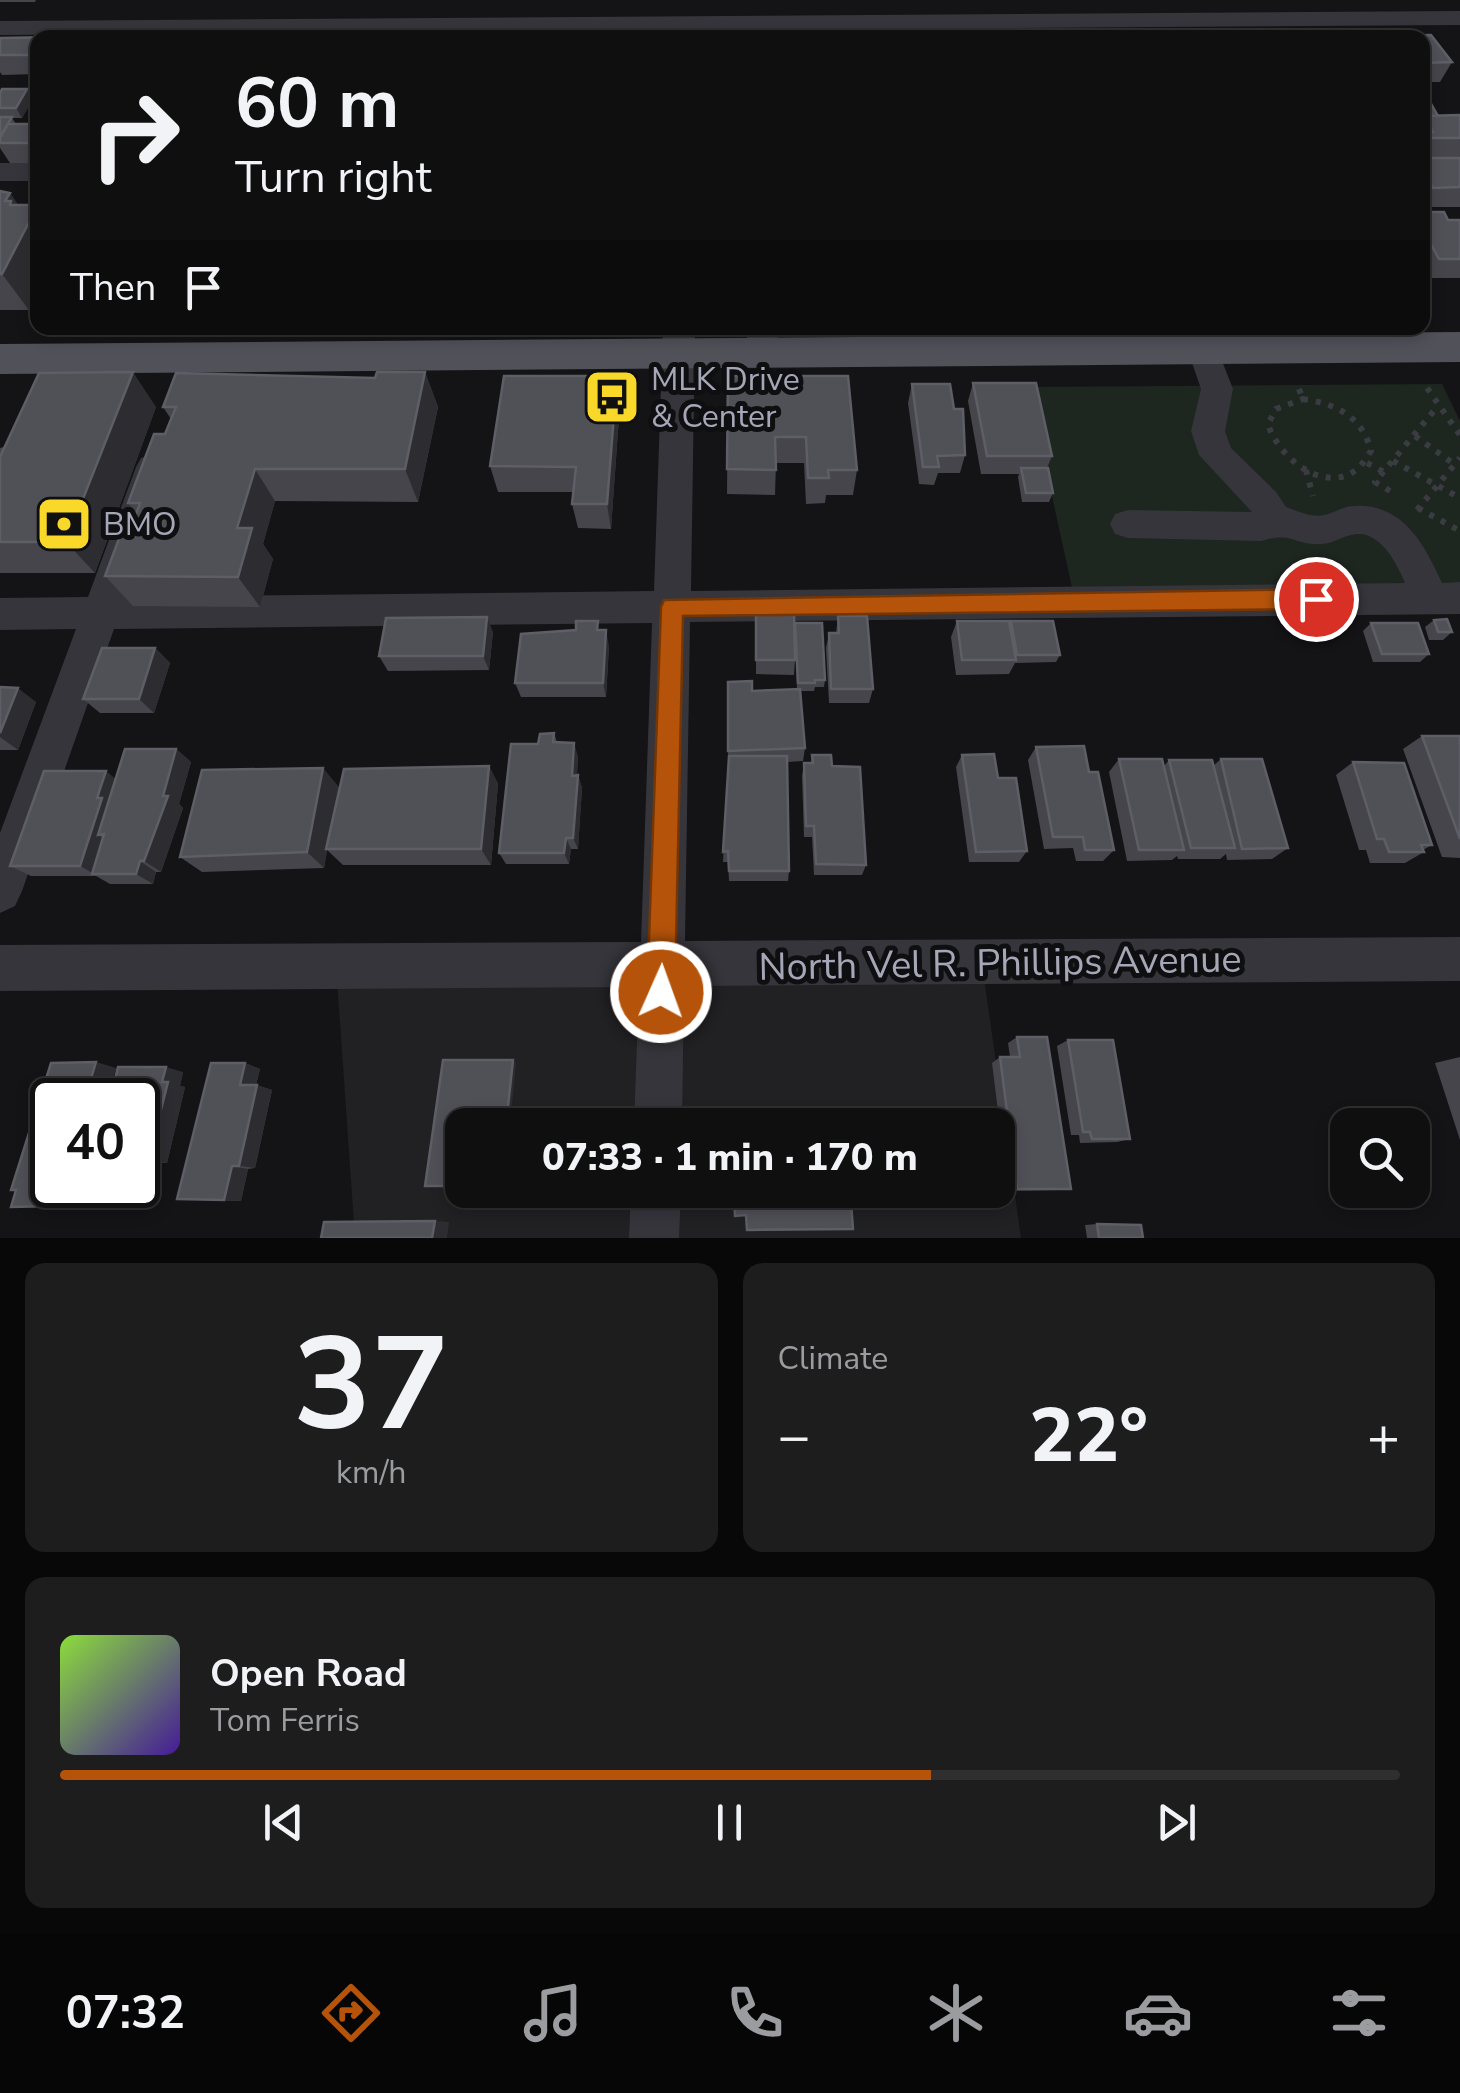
<!DOCTYPE html>
<meta charset="utf-8">
<style>
body{margin:0;font-family:"Nunito Sans",sans-serif;background:#1d1d1e;color:#f1f3f6;height:100vh;display:flex;flex-direction:column;font-size:38px;white-space:nowrap}
*{box-sizing:border-box;margin:0}
p{font-size:32px;color:#9b9c9f}
.icon{flex:none;width:55px;height:55px;fill:none;stroke:currentColor;stroke-width:2;stroke-linecap:round;stroke-linejoin:round}
.map{position:relative;height:1238px;overflow:hidden}
.panel{display:flex;flex-direction:column;gap:25px;padding:25px;background:#080809;flex:1}
.panel>*{flex:none}
.guide{position:absolute;left:30px;top:30px;width:1400px;height:305px;border-radius:20px;box-shadow:0 5px 15px #0003,0 0 0 2px #2f2f30;background:#0f0f10;color:#f1f3f6;overflow:hidden}
.fabs{position:absolute;left:1330px;top:1108px;display:grid;gap:20px}
.fabs a{display:grid;place-items:center;width:100px;height:100px;border-radius:20px;background:#0f0f10;box-shadow:0 5px 15px #0003,0 0 0 2px #2f2f30;font-size:50px}
.speed{position:absolute;left:30px;top:1078px;display:flex;gap:20px;font-size:50px;font-weight:700;text-align:center}
.speed>*{display:grid;place-content:center;width:130px;height:130px;border-radius:50%;background:#0f0f10;box-shadow:0 5px 15px #0003,0 0 0 2px #2f2f30;line-height:1}
.speed .limit{border:5px solid #111;border-radius:15px;background:#fff;color:#111}
.pin{position:absolute;display:grid;place-items:center;width:85px;height:85px;color:#fff;margin:-42px;border:5px solid #fff;border-radius:50%;box-shadow:0 2px 10px #0007}
.me{position:absolute;width:110px;margin:-55px;rotate:2deg;stroke-linejoin:round;filter:drop-shadow(0 0 8px #0008)}
.turn{display:flex;align-items:center;gap:35px;height:210px;padding:0 40px;font-size:45px}
.turn .icon{width:130px;height:130px;stroke-width:2.5}
.turn b{display:block;font-size:70px;line-height:85px}
.then{display:flex;align-items:center;height:95px;padding:0 40px;background:#0003;gap:20px;font-size:38px}
.big{font-size:75px;font-weight:800;line-height:1.1}
.panel .card{flex:1;display:flex;flex-direction:column;justify-content:center;gap:15px;min-width:0;padding:0 35px;border-radius:20px;background:#1d1d1e}
.panel .dial{align-items:center;gap:0}
.dial b{font-size:130px;line-height:1}
.song{display:flex;align-items:center;gap:30px}
.cover{width:120px;height:120px;border-radius:15px;background:linear-gradient(135deg,hsl(90 70% 55%),hsl(260 70% 35%))}
.played{height:10px;border-radius:5px;background:linear-gradient(90deg,#b45309 65%,#2f2f30 65%)}
.keys{display:flex;justify-content:space-around;direction:ltr}
.heat{display:flex;justify-content:space-between;align-items:center;font-size:55px;direction:ltr}
.panel .tiles{flex:1;display:grid;gap:25px;grid-template-columns:1fr 1fr}
.card:last-child{grid-column:span 2}
.trip{position:absolute;left:445px;top:1108px;width:570px;height:100px;border-radius:20px;background:#0f0f10;box-shadow:0 5px 15px #0003,0 0 0 2px #2f2f30;font-weight:800;line-height:100px;text-align:center}
.menu{display:flex;height:160px;justify-content:space-around;align-items:center;background:#060606;color:#9b9c9f}
.menu .icon{width:70px;height:70px}
.menu .current{color:#b45309}
.menu b{font-size:45px;color:#f1f3f6}
.map>svg:first-child{display:block}
</style>
<div class="map">
<svg width="1460" height="1238" viewBox="0 0 1460 1238">
<rect width="100%" height="100%" fill="#141416"/>
<path fill="#212023" fill-rule="evenodd" d="M 982,964 L 1021,1238 L 355,1238 L 336,965 ZM 462,1125 L 998,1125 L 998,1190 L 462,1190 Z"/>
<path fill="#1e2620" d="M 1442,384 L 1460,421 L 1460,589 L 1073,592 L 1028,387 Z"/>
<g fill="none" stroke-linecap="round" stroke-linejoin="round">
<path stroke="#3b3c42" stroke-width="6" stroke-dasharray="5 8" stroke-linecap="butt" d="M 1427,388 L 1460,435
M 1299,389 L 1303,399
M 1303,399 C 1336,404 1362,416 1371,451 C 1367,456 1362,466 1356,470 C 1322,495 1277,455 1268,424 L 1276,409 Z
M 1415,436 L 1454,464
M 1393,461 L 1460,498
M 1367,463 L 1384,472
M 1306,470 L 1313,496
M 1390,491 L 1375,482 L 1437,407
M 1418,508 L 1460,531
M 1417,510 L 1460,458"/>
<path fill="#35353b" fill-rule="evenodd" d="M 1460,11 L 1460,25 L 0,35 L 0,21 Z
M 0,163 L 38,163 L 38,181 L 0,181 Z
M 663,328 L 695,328 L 691,591 L 1405,583 C 1396,562 1379,528 1351,535 C 1341,537 1332,544 1321,544 C 1292,545 1293,531 1261,541 L 1128,538 L 1115,534 L 1110,524 L 1115,514 L 1128,510 L 1252,512 L 1199,455 L 1191,431 L 1201,389 L 1188,351 L 1193,343 L 1204,340 L 1215,343 L 1233,389 L 1225,431 L 1231,448 L 1276,492 L 1286,507 C 1297,511 1313,518 1324,515 C 1335,513 1343,506 1354,506 C 1403,503 1424,544 1442,583 L 1460,582 L 1460,614 L 690,622 L 685,941 L 1460,937 L 1460,981 L 684,986 L 682,1125 L 634,1125 L 639,987 L 0,991 L 0,945 L 641,942 L 652,623 L 114,629 L 22,891 L 15,906 L 0,913 L 0,833 L 76,629 L 0,630 L 0,598 L 88,597 L 136,467 L 141,458 L 153,454 L 165,458 L 170,467 L 125,597 L 654,591 Z
M 747,328 L 777,328 L 779,355 L 774,363 L 763,367 L 752,363 L 747,355 Z
M 858,328 L 888,328 L 894,354 L 889,362 L 878,366 L 867,362 Z
M 631,1190 L 681,1190 L 679,1238 L 629,1238 Z"/>
<path fill="#51515a" fill-rule="evenodd" d="M 1460,332 L 1460,362 L 0,374 L 0,344 Z"/>
</g>
<path fill="#45454b" d="M 0,0 L 36,0 L 35,2 L 0,2 Z
M 1431,35 L 1452,62 L 1440,82 L 1422,82 L 1422,38 L 1368,38 Z
M 0,38 L 38,38 L 38,74 L 2,75 L 0,72 Z
M 27,89 L 33,99 L 22,118 L 12,118 L 16,124 L 38,124 L 38,163 L 10,163 L 0,148 L 0,93 Z
M 1422,102 L 1438,116 L 1460,115 L 1460,157 L 1422,157 Z
M 1422,158 L 1460,158 L 1460,207 L 1422,207 Z
M 0,191 L 10,193 L 18,205 L 38,205 L 38,293 L 29,310 L 0,310 Z
M 1422,212 L 1448,220 L 1460,220 L 1460,278 L 1425,278 L 1422,273 Z
M 425,372 L 438,407 L 418,502 L 275,501 L 263,544 L 273,559 L 260,607 L 133,606 L 105,576 L 128,536 L 136,513 L 128,503 L 165,434 L 171,419 L 163,407 Z
M 617,376 L 620,403 L 611,529 L 578,528 L 572,504 L 574,492 L 498,492 L 490,466 Z
M 728,376 L 857,470 L 853,495 L 826,495 L 825,503 L 806,504 L 804,463 L 776,463 L 775,495 L 727,494 Z
M 973,383 L 1052,456 L 1047,468 L 1053,493 L 1049,502 L 1022,502 L 1018,477 L 1019,474 L 981,474 L 968,401 Z
M 912,384 L 954,409 L 965,455 L 960,473 L 938,473 L 934,485 L 919,484 L 908,403 Z
M 156,407 L 95,573 L 0,573 L 0,448 Z
M 756,611 L 795,631 L 825,680 L 824,687 L 815,687 L 814,691 L 800,691 L 805,748 L 803,761 L 787,762 L 789,871 L 788,881 L 729,881 L 728,862 L 723,862 L 728,764 L 728,682 L 752,691 L 797,690 L 795,636 L 795,660 L 794,675 L 756,674 Z
M 838,616 L 873,689 L 869,703 L 829,703 L 826,648 L 829,633 L 836,633 Z
M 1434,620 L 1452,632 L 1443,640 L 1429,640 L 1425,627 Z
M 957,621 L 1010,624 L 1011,621 L 1060,655 L 1056,662 L 1015,663 L 1009,674 L 956,675 L 951,637 Z
M 1371,623 L 1429,654 L 1420,662 L 1373,662 L 1363,631 Z
M 600,630 L 609,646 L 606,697 L 521,697 L 515,683 Z
M 493,632 L 489,670 L 388,671 L 379,656 Z
M 155,648 L 170,663 L 154,713 L 100,713 L 83,699 Z
M 0,687 L 36,702 L 18,750 L 0,750 Z
M 554,733 L 557,742 L 578,756 L 577,775 L 578,775 L 582,788 L 578,849 L 571,849 L 569,864 L 506,864 L 499,853 L 538,744 Z
M 1422,736 L 1460,736 L 1460,858 L 1442,857 L 1403,749 Z
M 1036,747 L 1089,772 L 1114,850 L 1103,861 L 1076,861 L 1073,848 L 1044,849 L 1028,760 Z
M 176,749 L 191,762 L 179,804 L 183,808 L 161,872 L 156,872 L 153,884 L 110,884 L 96,876 L 31,876 L 10,866 L 116,779 Z
M 812,755 L 832,766 L 866,865 L 862,875 L 814,875 L 812,837 L 804,837 L 802,776 L 804,763 L 811,763 Z
M 962,755 L 998,778 L 1027,851 L 1019,862 L 969,862 L 956,767 Z
M 1119,759 L 1164,766 L 1169,760 L 1213,766 L 1221,759 L 1288,848 L 1272,859 L 1227,860 L 1226,854 L 1220,859 L 1178,859 L 1177,856 L 1172,860 L 1127,861 L 1109,772 Z
M 1353,762 L 1432,845 L 1423,850 L 1424,852 L 1405,863 L 1370,863 L 1366,850 L 1359,850 L 1336,775 Z
M 489,766 L 498,784 L 491,865 L 343,865 L 327,850 L 324,868 L 202,872 L 180,857 L 339,787 L 332,824 Z
M 1017,1037 L 1071,1189 L 1059,1190 L 1008,1191 L 992,1063 L 1000,1057 L 1010,1057 L 1008,1043 Z
M 1068,1040 L 1130,1139 L 1117,1142 L 1080,1143 L 1079,1135 L 1071,1135 L 1057,1046 Z
M 1460,1057 L 1460,1140 L 1435,1063 Z
M 245,1063 L 260,1069 L 256,1085 L 272,1090 L 255,1168 L 248,1169 L 241,1201 L 177,1199 Z
M 116,1068 L 107,1098 L 110,1098 L 183,1072 L 180,1086 L 185,1087 L 167,1163 L 154,1163 L 146,1197 L 84,1195 L 86,1191 L 82,1191 L 77,1207 L 11,1207 Z
M 1097,1224 L 1143,1238 L 1087,1238 L 1085,1225 Z"/>
<path fill="#2d2d31" d="M 27,89 L 33,99 L 22,118 L 16,108 Z
M 10,193 L 30,222 L 38,207 L 38,293 L 29,310 L 2,274 L 5,201 Z
M 133,372 L 156,407 L 95,573 L 66,542 Z
M 425,372 L 438,407 L 418,502 L 405,469 Z
M 617,376 L 620,403 L 611,529 L 607,504 Z
M 255,469 L 275,501 L 263,544 L 273,559 L 260,607 L 238,577 L 237,528 Z
M 487,617 L 493,632 L 489,670 L 483,656 Z
M 606,630 L 609,646 L 606,697 L 603,683 Z
M 155,648 L 170,663 L 154,713 L 139,699 Z
M 18,688 L 36,702 L 18,750 L 0,737 L 0,733 Z
M 574,743 L 578,756 L 576,788 L 572,776 Z
M 176,749 L 191,762 L 179,804 L 183,808 L 161,872 L 144,861 Z
M 489,766 L 498,784 L 491,865 L 481,849 Z
M 323,768 L 339,787 L 324,868 L 307,852 Z
M 106,771 L 122,784 L 104,834 L 98,835 L 109,841 L 94,874 L 80,866 Z
M 578,775 L 582,788 L 578,849 L 573,838 Z
M 566,838 L 571,849 L 569,864 L 564,853 Z
M 140,861 L 156,872 L 153,884 L 136,874 Z
M 513,1060 L 516,1063 L 510,1125 L 506,1125 Z
M 96,1062 L 116,1068 L 107,1098 L 116,1100 L 95,1100 L 86,1095 Z
M 245,1063 L 260,1069 L 255,1090 L 240,1085 Z
M 166,1067 L 183,1072 L 180,1086 L 185,1087 L 167,1163 L 148,1161 Z
M 257,1085 L 272,1090 L 255,1168 L 239,1166 Z
M 138,1160 L 154,1163 L 146,1197 L 126,1195 L 129,1185 L 138,1185 Z
M 232,1166 L 248,1169 L 241,1201 L 224,1200 Z
M 71,1185 L 93,1185 L 92,1191 L 70,1189 Z
M 60,1189 L 82,1191 L 77,1207 L 55,1206 Z
M 435,1221 L 449,1222 L 447,1238 L 432,1238 Z"/>
<path fill="#505057" stroke="#5d5e66" stroke-width="2.5" d="M 1315,32 L 1350,32 L 1355,38 L 1318,38 Z
M 596,33 L 626,38 L 595,38 Z
M 886,34 L 919,34 L 919,38 L 887,38 Z
M 1207,34 L 1233,34 L 1234,38 L 1208,38 Z
M 1431,35 L 1452,62 L 1422,63 L 1422,38 L 1369,36 Z
M 53,37 L 38,38 L 38,55 L 0,55 L 0,38 Z
M 2,89 L 27,89 L 16,108 L 0,108 L 0,93 Z
M 1422,102 L 1430,102 L 1438,116 L 1424,116 L 1422,118 Z
M 1460,115 L 1460,138 L 1431,138 L 1428,132 L 1433,132 L 1424,116 Z
M 0,117 L 12,117 L 0,137 Z
M 8,124 L 38,124 L 38,143 L 0,143 L 0,138 Z
M 1422,158 L 1460,158 L 1460,187 L 1433,188 L 1422,169 Z
M 0,191 L 10,193 L 5,201 L 11,201 L 10,205 L 38,205 L 2,274 L 0,274 Z
M 1422,212 L 1444,212 L 1448,220 L 1460,220 L 1460,259 L 1439,259 L 1422,228 Z
M 133,372 L 66,542 L 0,542 L 0,457 L 39,373 Z
M 377,372 L 425,372 L 405,469 L 255,469 L 237,528 L 252,528 L 238,577 L 105,576 L 120,536 L 128,536 L 140,503 L 128,503 L 154,434 L 165,434 L 176,407 L 163,407 L 176,373 L 375,378 Z
M 504,376 L 617,376 L 607,504 L 572,504 L 576,467 L 490,466 Z
M 728,376 L 848,376 L 857,470 L 828,470 L 829,478 L 808,478 L 806,437 L 775,437 L 776,470 L 727,469 Z
M 973,383 L 1036,383 L 1052,456 L 987,456 Z
M 912,384 L 950,384 L 954,409 L 963,409 L 965,455 L 937,456 L 939,467 L 923,467 Z
M 1021,468 L 1048,468 L 1053,493 L 1026,493 Z
M 756,611 L 794,612 L 795,660 L 756,660 Z
M 838,616 L 867,616 L 873,689 L 831,689 L 829,633 L 839,633 Z
M 487,617 L 483,656 L 379,656 L 386,618 Z
M 1447,619 L 1452,632 L 1438,632 L 1434,620 Z
M 576,621 L 598,621 L 597,630 L 606,630 L 603,683 L 515,683 L 521,634 L 576,630 Z
M 957,621 L 1009,621 L 1016,660 L 962,660 Z
M 1011,621 L 1053,621 L 1060,655 L 1017,655 Z
M 795,623 L 822,623 L 825,680 L 815,680 L 815,683 L 798,683 Z
M 1371,623 L 1418,623 L 1429,654 L 1382,654 Z
M 102,648 L 155,648 L 139,699 L 83,699 Z
M 752,681 L 752,691 L 800,689 L 805,748 L 728,751 L 728,682 Z
M 0,687 L 18,688 L 0,733 Z
M 554,733 L 553,742 L 574,743 L 572,776 L 578,775 L 573,838 L 566,838 L 564,853 L 499,853 L 511,744 L 538,744 L 540,734 Z
M 1422,736 L 1460,736 L 1460,839 Z
M 1084,746 L 1089,772 L 1098,772 L 1114,850 L 1085,850 L 1083,837 L 1053,837 L 1036,747 Z
M 125,749 L 176,749 L 163,796 L 168,796 L 144,861 L 140,861 L 136,874 L 92,874 L 104,834 L 98,835 Z
M 994,754 L 998,778 L 1016,778 L 1027,851 L 976,852 L 962,755 Z
M 812,755 L 831,755 L 832,766 L 860,767 L 866,865 L 816,864 L 814,826 L 806,826 L 804,763 L 813,763 Z
M 729,756 L 787,756 L 789,871 L 729,871 L 728,851 L 723,852 Z
M 1119,759 L 1162,759 L 1184,850 L 1139,850 Z
M 1221,759 L 1262,759 L 1288,848 L 1242,849 Z
M 1169,760 L 1212,760 L 1235,848 L 1191,848 Z
M 1353,762 L 1404,763 L 1432,845 L 1421,845 L 1424,852 L 1389,852 L 1384,839 L 1377,839 Z
M 489,766 L 481,849 L 326,849 L 344,769 Z
M 323,768 L 307,852 L 180,857 L 202,770 Z
M 44,771 L 106,771 L 97,798 L 102,798 L 80,866 L 10,866 Z
M 1017,1037 L 1047,1037 L 1071,1189 L 1017,1189 L 1000,1057 L 1020,1057 Z
M 1068,1040 L 1113,1040 L 1130,1139 L 1092,1139 L 1090,1132 L 1083,1132 Z
M 443,1060 L 513,1060 L 506,1125 L 462,1125 L 462,1186 L 425,1186 Z
M 96,1062 L 86,1095 L 97,1095 L 95,1100 L 52,1100 L 52,1185 L 71,1185 L 70,1189 L 60,1189 L 55,1206 L 11,1207 L 16,1190 L 11,1190 L 51,1063 Z
M 211,1063 L 245,1063 L 240,1085 L 257,1085 L 239,1166 L 232,1166 L 224,1200 L 177,1199 Z
M 118,1067 L 166,1067 L 162,1082 L 168,1082 L 148,1161 L 138,1160 L 138,1100 L 110,1100 Z
M 87,1185 L 129,1185 L 126,1195 L 84,1195 Z
M 734,1190 L 850,1190 L 853,1229 L 747,1230 L 746,1215 L 735,1216 Z
M 435,1221 L 432,1238 L 321,1238 L 324,1222 Z
M 1097,1224 L 1141,1225 L 1143,1238 L 1099,1238 Z"/>
<path fill="#b45309" stroke="#753606" stroke-width="2.5" d="M 1316,589 L 1324,592 L 1327,599 L 1324,606 L 1316,609 L 683,616 L 675,992 L 671,1001 L 661,1005 L 651,1001 L 647,992 L 661,607 L 664,600 Z"/>
<defs>
<g id="bus-square" transform="scale(2.875)"><rect x="-9" y="-9" width="18" height="18" rx="4" fill="#f9d829" stroke="#0f0f11"/><path d="M-5-6H5V4H4V6H2V4H-2V6H-4V4H-5ZM-3.5-4V0h7V-4ZM-3.5 1.2v1.5H-2V1.2ZM2 1.2v1.5H3.5V1.2Z" fill="#111"/></g>
<g id="bank-square" transform="scale(2.875)"><rect x="-9" y="-9" width="18" height="18" rx="4" fill="#f9d829" stroke="#0f0f11"/><path d="M-6-4H6V4H-6ZM0-2.3a2.3 2.3 0 1 0 0 4.6a2.3 2.3 0 1 0 0-4.6Z" fill="#111"/></g>
</defs>
<g fill-rule="evenodd">
<use href="#bus-square" x="612" y="397"/>
<use href="#bank-square" x="64" y="524"/>
</g>
<g text-anchor="middle" dominant-baseline="central" stroke-width="10" stroke-linejoin="round" paint-order="stroke">
<g font-size="32" fill="#a5a7b7" stroke="#0f0f11" text-anchor="start">
<text x="651" y="379">MLK Drive<tspan x="651" dy="37">&amp; Center</tspan></text>
<text x="103" y="524">BMO</text>
</g>
<g font-size="38" fill="#a5a7b7" stroke="#0f0f11">
<text transform="translate(1000 963) rotate(-1)">North Vel R. Phillips Avenue</text>
</g>
</g>
</svg>
<div class="fabs">
<a><svg class="icon" aria-label="search" viewBox="0 0 24 24"><circle cx="10" cy="10" r="6"/><path d="M15 15l6 6"/></svg></a>
</div>
<div class="speed"><div class="limit">40</div></div>
<div class="pin" style="left:1316px;top:599px;background:#d93025"><svg class="icon" aria-label="arrive" viewBox="0 0 24 24"><path d="M6 21V4h12l-3 4 3 4H6"/></svg></div>
<svg class="me" style="left:661px;top:992px" viewBox="-20 -20 40 40"><circle r="17" fill="#b45309" stroke="#fff" stroke-width="3"/><path d="M0-11L8 9 0 5-8 9z" fill="#fff"/></svg>
<div class="trip">07:33 · 1 min · 170 m</div>
<div class="guide">
<div class="turn"><svg class="icon" aria-label="right" viewBox="0 0 24 24"><path d="M7 20v-9h11M14 6l5 5-5 5"/></svg><div><b>60 m</b>Turn right</div></div>
<div class="then">Then<svg class="icon" aria-label="arrive" viewBox="0 0 24 24"><path d="M6 21V4h12l-3 4 3 4H6"/></svg></div>
</div>
</div>
<section class="panel">
<div class="tiles">
<div class="card dial"><b>37</b><p>km/h</p></div>
<div class="card"><p>Climate</p>
<div class="heat"><a>−</a><b class="big">22°</b><a>+</a></div>
</div>
<div class="card">
<div class="song"><i class="cover"></i><div><b>Open Road</b><p>Tom Ferris</p></div></div>
<div class="played"></div>
<div class="keys"><svg class="icon" aria-label="previous" viewBox="0 0 24 24"><path d="M18 5L8 12l10 7zM5 5v14"/></svg><svg class="icon" aria-label="pause" viewBox="0 0 24 24"><path d="M8 5v14M16 5v14"/></svg><svg class="icon" aria-label="next" viewBox="0 0 24 24"><path d="M6 5l10 7-10 7zM19 5v14"/></svg></div>
</div>
</div>
</section>
<nav class="menu">
<b>07:32</b>
<svg class="icon current" aria-label="directions" viewBox="0 0 24 24"><path d="M12 3l9 9-9 9-9-9zM9 14v-3h6M13 9l2 2-2 2"/></svg>
<svg class="icon" aria-label="music" viewBox="0 0 24 24"><path d="M9 18V5l10-2v13"/><circle cx="6" cy="18" r="3"/><circle cx="16" cy="16" r="3"/></svg>
<svg class="icon" aria-label="phone" viewBox="0 0 24 24"><path d="M5 4h4l2 5-3 2q2 4 5 5l2-3 5 2v4C11 20 4 13 5 4z"/></svg>
<svg class="icon" aria-label="climate" viewBox="0 0 24 24"><path d="M12 3v18M4 7l16 10M4 17L20 7"/></svg>
<svg class="icon" aria-label="car" viewBox="0 0 24 24"><path d="M5 17H2v-5l4-1 3-4h7l3 4 3 1v5h-3M9 17h6M6 11h13"/><circle cx="7" cy="17" r="2"/><circle cx="17" cy="17" r="2"/></svg>
<svg class="icon" aria-label="filters" viewBox="0 0 24 24"><path d="M4 7h16M4 17h16"/><circle cx="9" cy="7" r="2"/><circle cx="15" cy="17" r="2"/></svg>
</nav>
